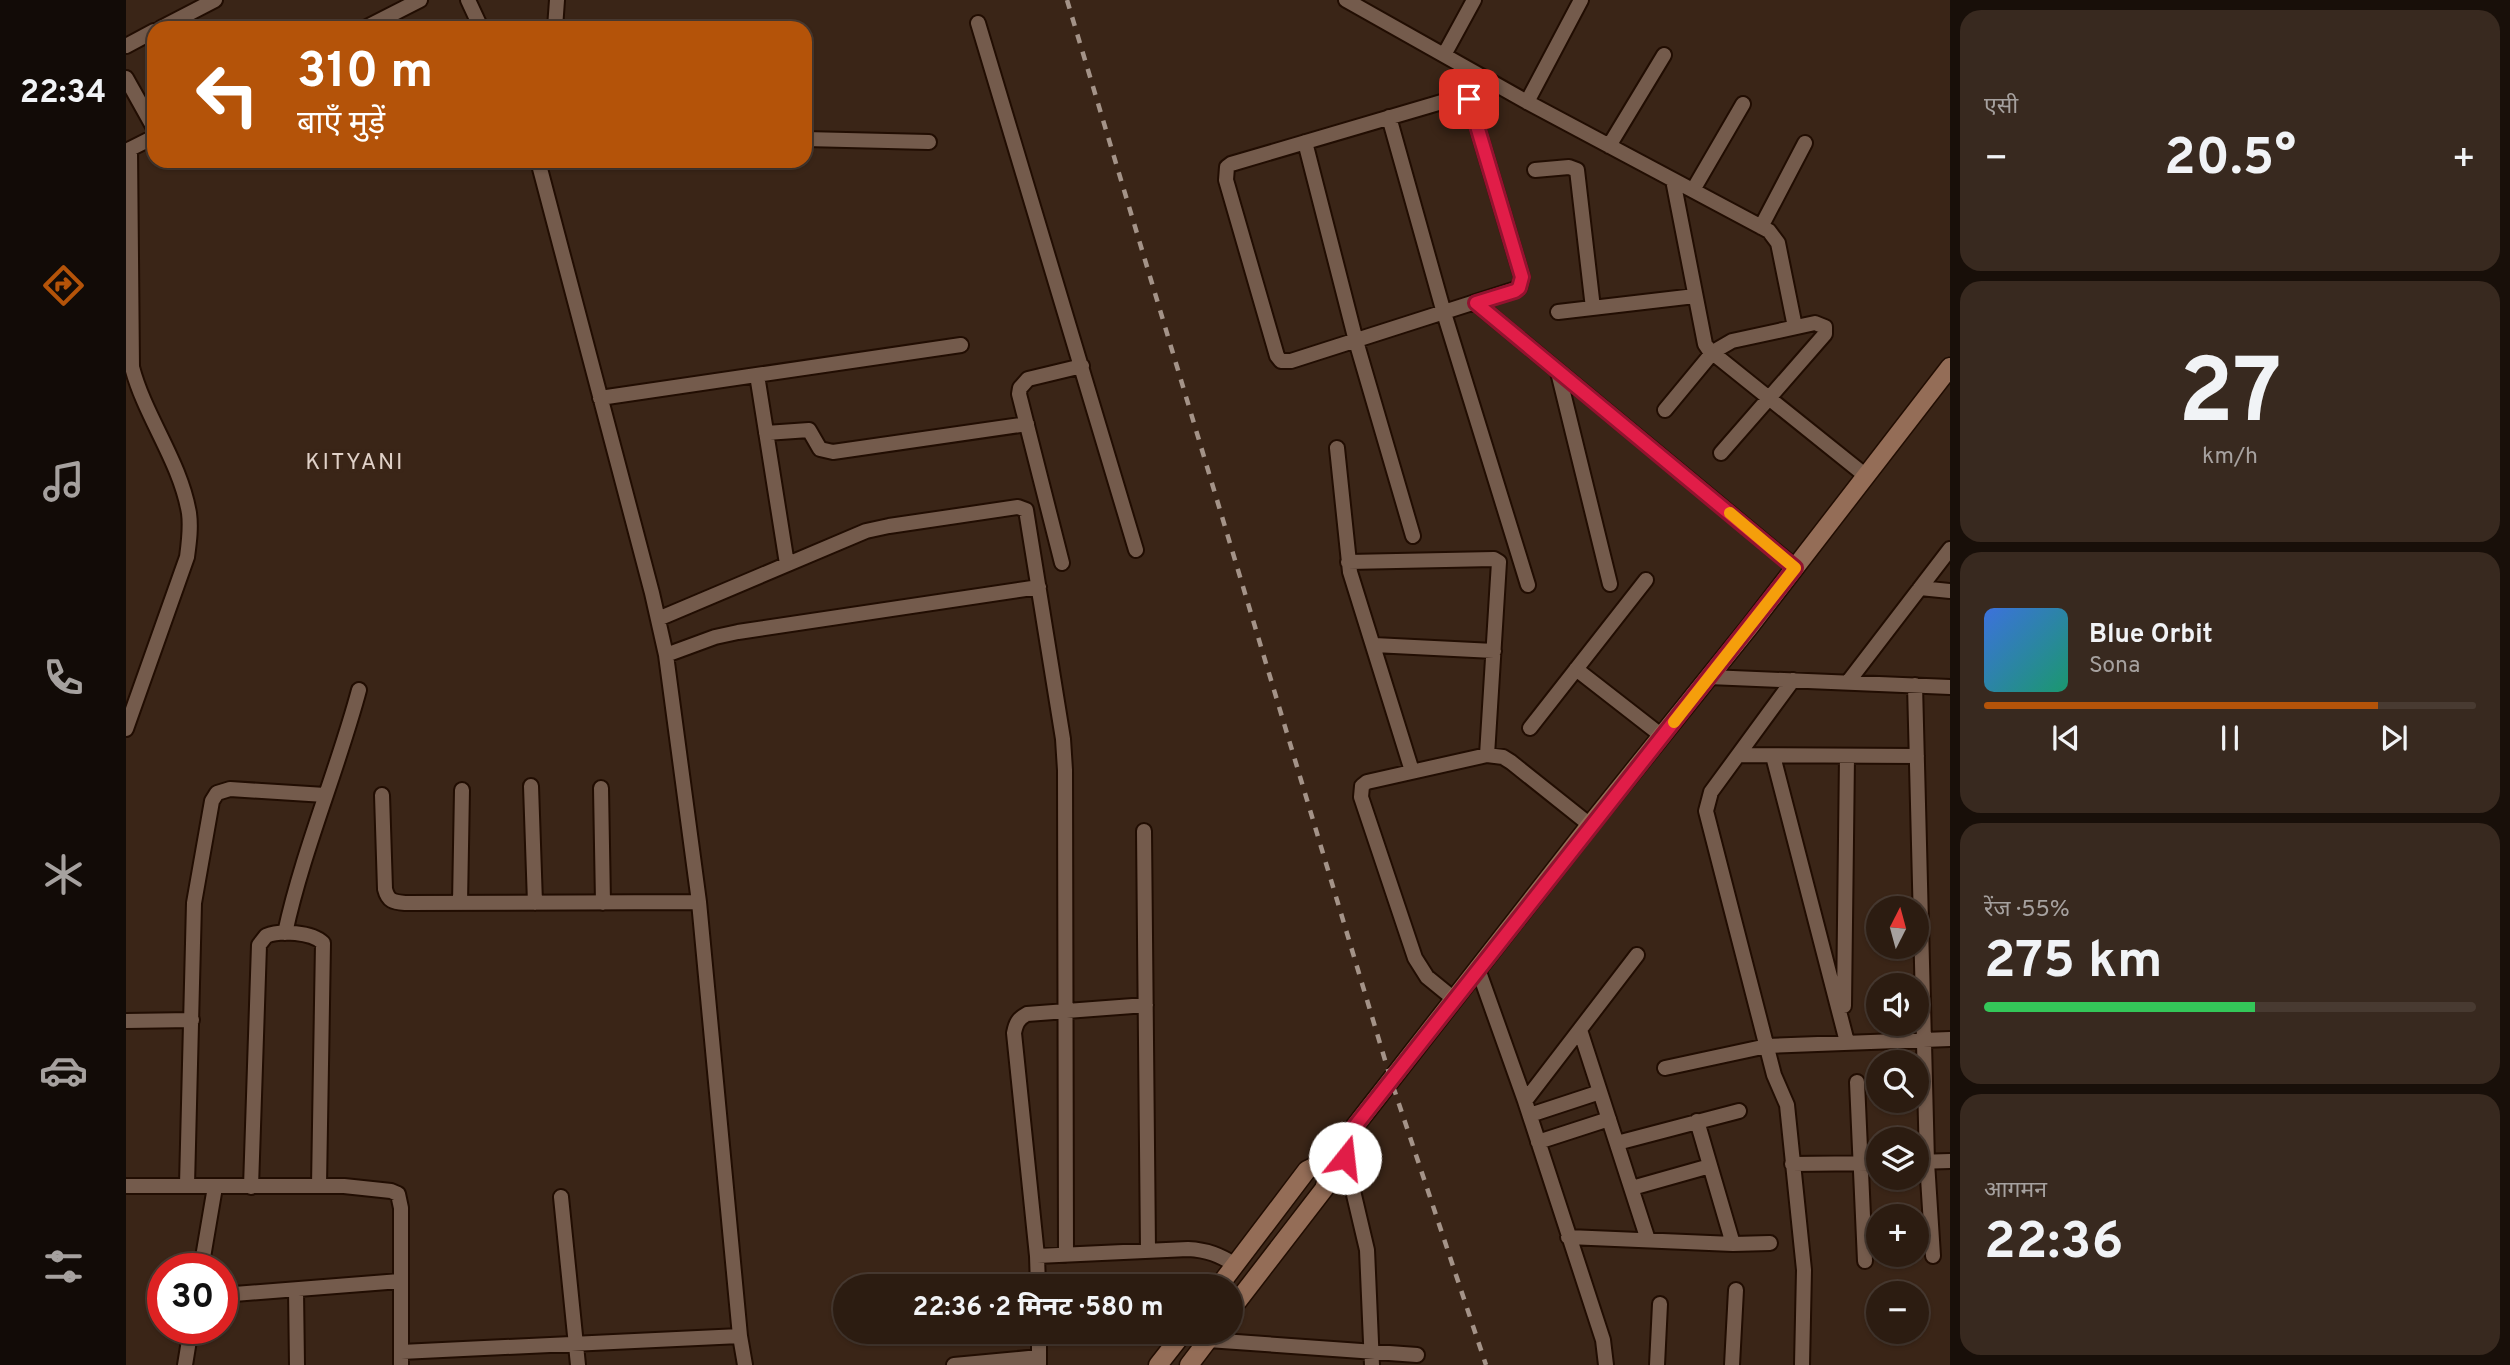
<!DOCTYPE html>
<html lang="hi">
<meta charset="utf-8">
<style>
body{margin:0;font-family:Overpass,"Noto Sans Devanagari",sans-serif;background:#38291f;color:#f1f3f6;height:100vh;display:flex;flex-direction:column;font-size:26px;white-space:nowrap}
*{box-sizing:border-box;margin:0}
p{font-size:23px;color:#a6a19f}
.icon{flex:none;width:38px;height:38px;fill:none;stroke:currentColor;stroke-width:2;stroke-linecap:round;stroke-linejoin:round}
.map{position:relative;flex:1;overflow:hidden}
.panel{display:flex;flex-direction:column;gap:10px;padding:10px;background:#180f09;width:560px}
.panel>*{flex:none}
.banner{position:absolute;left:21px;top:21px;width:665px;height:147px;border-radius:21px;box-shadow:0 2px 5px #0004,0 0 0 2px #483a31;background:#b45309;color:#fff;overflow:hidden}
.needle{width:46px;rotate:6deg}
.tools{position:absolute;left:1740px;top:896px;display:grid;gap:14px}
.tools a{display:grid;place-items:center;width:63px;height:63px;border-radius:50%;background:#2c1c11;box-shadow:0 2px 5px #0004,0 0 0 2px #483a31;font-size:35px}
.speed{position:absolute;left:21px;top:1253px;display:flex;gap:14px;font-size:35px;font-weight:700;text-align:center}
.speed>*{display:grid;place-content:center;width:91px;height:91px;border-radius:50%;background:#2c1c11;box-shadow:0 2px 5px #0004,0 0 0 2px #483a31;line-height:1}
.speed .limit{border:10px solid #d22;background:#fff;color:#111}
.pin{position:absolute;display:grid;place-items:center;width:60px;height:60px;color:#fff;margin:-30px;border-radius:14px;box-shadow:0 4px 10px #0006}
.me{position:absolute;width:77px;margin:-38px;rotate:16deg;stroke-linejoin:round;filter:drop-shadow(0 0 5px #0008)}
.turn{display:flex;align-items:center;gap:24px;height:147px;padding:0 35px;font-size:32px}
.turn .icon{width:91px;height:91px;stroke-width:2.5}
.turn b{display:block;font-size:49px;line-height:60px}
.big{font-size:52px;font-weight:700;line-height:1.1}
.panel .card{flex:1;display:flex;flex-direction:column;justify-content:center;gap:10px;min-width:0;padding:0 24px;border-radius:21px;background:#38291f}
.panel .dial{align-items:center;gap:0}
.dial b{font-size:91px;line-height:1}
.song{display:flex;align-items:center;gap:21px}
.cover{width:84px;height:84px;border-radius:10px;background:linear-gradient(135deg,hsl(220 70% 55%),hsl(160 70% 35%))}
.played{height:7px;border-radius:4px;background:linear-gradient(90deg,#b45309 80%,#483a31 80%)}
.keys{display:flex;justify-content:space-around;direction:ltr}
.heat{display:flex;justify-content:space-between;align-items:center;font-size:38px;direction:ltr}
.charge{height:10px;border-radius:5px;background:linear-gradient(90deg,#34c759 55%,#483a31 0)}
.trip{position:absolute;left:707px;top:1274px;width:410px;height:70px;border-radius:35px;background:#2c1c11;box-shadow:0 2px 5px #0004,0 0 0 2px #483a31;font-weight:700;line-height:70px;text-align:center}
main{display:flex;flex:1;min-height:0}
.tab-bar{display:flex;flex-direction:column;width:126px;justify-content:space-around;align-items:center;background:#120b07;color:#a6a19f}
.tab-bar .icon{width:49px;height:49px}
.tab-bar .selected{color:#b45309}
.tab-bar b{font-size:32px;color:#f1f3f6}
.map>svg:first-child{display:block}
</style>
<main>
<nav class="tab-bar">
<b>22:34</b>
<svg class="icon selected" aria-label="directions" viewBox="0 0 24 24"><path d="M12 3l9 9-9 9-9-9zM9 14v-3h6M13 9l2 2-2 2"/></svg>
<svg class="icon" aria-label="music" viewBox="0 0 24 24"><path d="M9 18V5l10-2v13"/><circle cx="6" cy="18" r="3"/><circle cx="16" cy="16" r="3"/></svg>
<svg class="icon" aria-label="phone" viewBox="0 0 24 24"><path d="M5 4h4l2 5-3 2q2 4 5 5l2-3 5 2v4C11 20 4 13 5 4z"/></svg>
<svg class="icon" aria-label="climate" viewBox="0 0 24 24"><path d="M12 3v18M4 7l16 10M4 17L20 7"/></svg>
<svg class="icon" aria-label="car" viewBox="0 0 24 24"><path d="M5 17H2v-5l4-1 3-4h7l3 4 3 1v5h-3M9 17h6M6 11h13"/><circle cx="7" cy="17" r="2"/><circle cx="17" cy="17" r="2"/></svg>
<svg class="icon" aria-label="filters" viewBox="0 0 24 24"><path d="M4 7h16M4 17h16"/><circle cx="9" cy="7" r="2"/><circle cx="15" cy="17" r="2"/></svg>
</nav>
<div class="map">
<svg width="1824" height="1365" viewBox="0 0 1824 1365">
<rect width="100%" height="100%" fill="#3a2517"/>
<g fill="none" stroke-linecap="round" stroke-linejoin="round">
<g stroke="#210d02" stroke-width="18">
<path id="minor" d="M 342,0 L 355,28
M 1220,0 L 1401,102 L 1643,231 L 1652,243 L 1669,327
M 852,23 L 1010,550
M 35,28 L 89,0
M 239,28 L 294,0
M 429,28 L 431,0
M 0,46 L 28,31
M 1318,55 L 1348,0
M 0,78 L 28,128
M 1343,94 L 1105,164 L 1101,167 L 1100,180 L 1151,356 L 1155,361 L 1165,361 L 1393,288 L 1396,277 L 1343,99 L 1344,90 L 1352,75
M 1401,102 L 1455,0
M 1263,117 L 1318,313 L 1402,585
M 679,139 L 803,142
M 1179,142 L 1230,341 L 1287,536
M 1483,146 L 1538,55
M 0,151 L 28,137
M 412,161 L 526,593 L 540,655 L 573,902 L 614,1336 L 619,1365
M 1409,170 L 1443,167 L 1451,170 L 1467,308
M 1547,180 L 1579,344 L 1583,350 L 1740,476
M 1567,190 L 1617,104
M 1635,227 L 1679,143
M 1350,303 L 1669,567
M 1432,312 L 1569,296
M 1432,372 L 1484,584
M 631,375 L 661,564
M 474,398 L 835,345
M 1539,410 L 1587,352 L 1606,341 L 1689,323 L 1699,327 L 1699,334 L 1595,453
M 640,433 L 683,430 L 694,449 L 707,452 L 901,424
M 1211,448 L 1224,572 L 1286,771
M 1222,562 L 1368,559 L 1373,562 L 1361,755
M 936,563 L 893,394 L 894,388 L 902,379 L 956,366
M 1794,588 L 1824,591
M 532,619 L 740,531 L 763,526 L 892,507 L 900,510 L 937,739 L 939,770 L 940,1255
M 1248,645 L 1368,651
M 540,655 L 589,637 L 612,632 L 913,587
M 1450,669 L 1536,736
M 1583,677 L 1824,687
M 1667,680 L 1585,792 L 1580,811 L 1648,1075 L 1661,1105 L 1678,1270 L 1676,1365
M 1722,682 L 1824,549
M 1789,685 L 1801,1162 L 1807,1256
M 1404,728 L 1520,580
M 0,729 L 61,557 C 63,542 65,528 63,513 C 54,461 19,417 6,367 L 4,149
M 1612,755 L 1791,756
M 1647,756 L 1721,1042
M 405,786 L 409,903
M 475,788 L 477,903
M 256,795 L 259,889 C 262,901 267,902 279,903 L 573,902
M 1018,831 L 1022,1251
M 334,903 L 336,790
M 159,933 C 177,850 211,772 233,690
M 1352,969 L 1399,1101 L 1477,1340 L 1480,1365
M 1328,999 L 1301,977 L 1289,958 L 1235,797 L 1236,786 L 1241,782 L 1361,755 L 1377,757 L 1385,762 L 1464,825
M 1718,1006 L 1721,756
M 0,1021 L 66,1020
M 1454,1030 L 1522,1240
M 1539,1068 L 1641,1046 L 1824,1039
M 1731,1082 L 1739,1261
M 1399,1101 L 1511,955
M 1404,1115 L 1474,1092
M 1571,1121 L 1607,1244
M 1412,1142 L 1483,1119
M 1491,1143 L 1613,1111
M 1216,1144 L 1241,1250 L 1246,1365
M 1790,1162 L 1824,1161
M 1666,1164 L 1752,1163
M 61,1185 L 68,903 L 86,801 L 91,793 L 104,789 L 199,795
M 0,1186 L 218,1186 L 265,1191 L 272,1194 L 275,1208 L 275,1365
M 125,1187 L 133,945 L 140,936 C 154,930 186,932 197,943 L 193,1186
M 1506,1188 L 1584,1166
M 435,1197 L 452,1365
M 1442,1237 L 1607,1244 L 1644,1243
M 911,1256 L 1062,1249 C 1082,1250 1093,1255 1110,1265
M 75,1269 L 89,1187
M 912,1286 L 911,1256 L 888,1033 C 890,1023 892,1019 901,1014 L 1020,1005
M 170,1290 L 171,1365
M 96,1295 L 274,1281
M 913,1332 L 913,1364
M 1082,1340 L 1291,1355
M 275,1352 L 614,1336
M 59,1365 L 65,1328
M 828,1365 L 913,1357
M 1531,1365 L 1534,1304
M 1606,1365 L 1610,1290"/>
</g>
<g stroke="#210d02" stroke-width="21">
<path id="secondary" d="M 1093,1286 L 1181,1170 L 1208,1157
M 1104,1311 L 1198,1189 L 1208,1157 L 1226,1130 L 1464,825 L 1624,626 L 1824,367
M 1032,1365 L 1058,1332
M 1063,1365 L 1088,1332"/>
</g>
<use href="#minor" stroke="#745b4c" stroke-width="14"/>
<use href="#secondary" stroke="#946d57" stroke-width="18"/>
<path stroke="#a49388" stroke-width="4.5" stroke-dasharray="9 9" stroke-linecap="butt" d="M 941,0 L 1265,1080 L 1360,1365"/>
</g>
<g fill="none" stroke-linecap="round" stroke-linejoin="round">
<g stroke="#92132f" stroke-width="18">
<path id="route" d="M 1219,1158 L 1216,1144 L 1226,1130 L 1669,568 L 1350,303 L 1389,291 L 1393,288 L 1396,277 L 1343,99"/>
</g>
<use href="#route" stroke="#e11d48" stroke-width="12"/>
<path stroke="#f59e0b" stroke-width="12" d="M 1548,722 L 1669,568 L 1604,513"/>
</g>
<g text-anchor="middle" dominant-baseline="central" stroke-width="7" stroke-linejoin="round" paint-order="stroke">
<g font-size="23" letter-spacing="2" fill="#e0d1c8" stroke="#3a2517">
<text x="229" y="463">KITYANI</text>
</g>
</g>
</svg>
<div class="tools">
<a><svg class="needle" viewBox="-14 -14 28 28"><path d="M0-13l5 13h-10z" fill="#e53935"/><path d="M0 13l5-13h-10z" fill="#a6a19f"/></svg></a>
<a><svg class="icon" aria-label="sound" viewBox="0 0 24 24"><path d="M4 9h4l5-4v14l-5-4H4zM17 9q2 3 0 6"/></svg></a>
<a><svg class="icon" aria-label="search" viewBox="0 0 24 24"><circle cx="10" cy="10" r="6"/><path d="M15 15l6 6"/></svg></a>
<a><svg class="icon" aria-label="layers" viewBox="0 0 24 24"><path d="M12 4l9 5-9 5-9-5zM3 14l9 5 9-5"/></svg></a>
<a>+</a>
<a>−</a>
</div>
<div class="speed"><div class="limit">30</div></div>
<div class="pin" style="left:1343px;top:99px;background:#d93025"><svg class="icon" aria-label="arrive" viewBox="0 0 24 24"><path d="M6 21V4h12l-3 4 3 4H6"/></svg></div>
<svg class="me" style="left:1219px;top:1158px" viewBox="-20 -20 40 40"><circle r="19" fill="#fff"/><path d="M0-13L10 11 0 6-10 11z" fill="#e11d48"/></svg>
<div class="trip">22:36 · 2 मिनट · 580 m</div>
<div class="banner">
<div class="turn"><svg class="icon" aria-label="left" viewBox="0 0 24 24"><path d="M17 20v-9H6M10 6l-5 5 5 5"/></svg><div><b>310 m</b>बाएँ मुड़ें</div></div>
</div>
</div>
<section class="panel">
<div class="card"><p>एसी</p>
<div class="heat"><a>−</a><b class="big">20.5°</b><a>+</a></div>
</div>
<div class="card dial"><b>27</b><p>km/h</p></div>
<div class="card">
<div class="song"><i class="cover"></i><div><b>Blue Orbit</b><p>Sona</p></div></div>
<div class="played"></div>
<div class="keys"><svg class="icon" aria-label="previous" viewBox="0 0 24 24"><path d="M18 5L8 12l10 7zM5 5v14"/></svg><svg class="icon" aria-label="pause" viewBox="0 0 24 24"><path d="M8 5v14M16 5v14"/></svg><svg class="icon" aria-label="next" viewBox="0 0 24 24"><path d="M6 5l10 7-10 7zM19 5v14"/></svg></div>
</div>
<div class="card"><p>रेंज · 55%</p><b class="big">275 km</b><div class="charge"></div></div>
<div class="card"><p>आगमन</p><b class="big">22:36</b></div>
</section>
</main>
